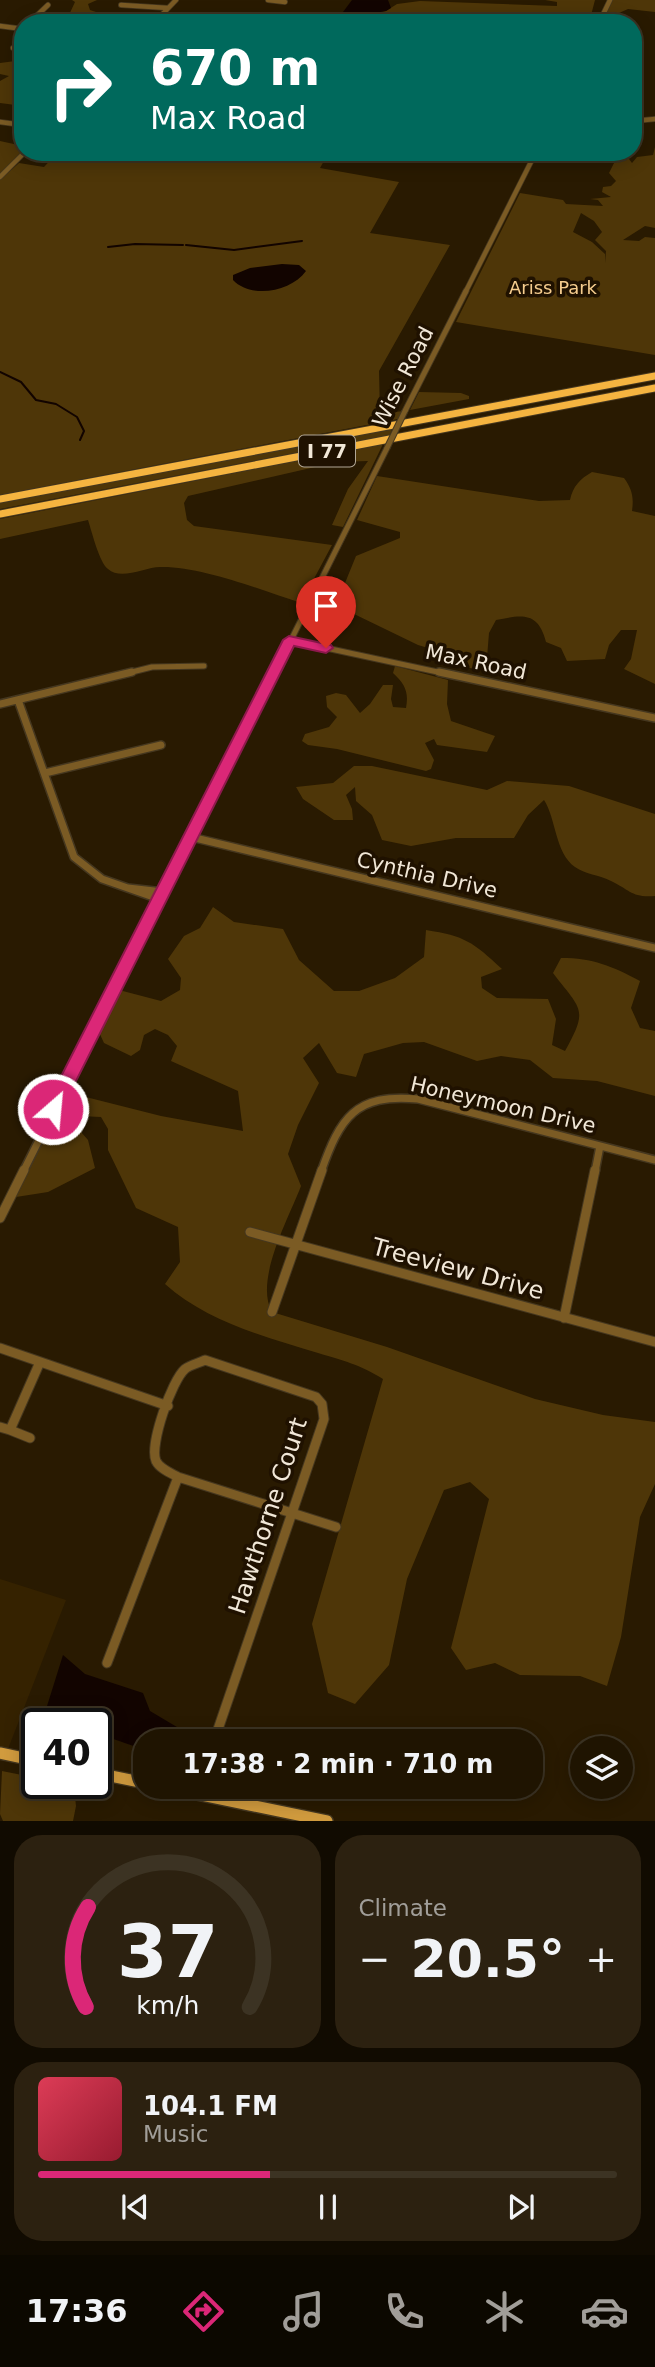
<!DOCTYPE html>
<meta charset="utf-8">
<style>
body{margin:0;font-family:"DejaVu Sans",sans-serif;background:#2c2110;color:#f1f3f6;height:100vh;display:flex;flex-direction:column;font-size:26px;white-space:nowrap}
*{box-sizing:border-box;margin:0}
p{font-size:23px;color:#a19e99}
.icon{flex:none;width:38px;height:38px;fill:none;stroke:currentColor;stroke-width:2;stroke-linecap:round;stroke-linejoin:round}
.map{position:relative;height:1821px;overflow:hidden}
.panel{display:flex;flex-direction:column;gap:14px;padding:14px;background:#110b01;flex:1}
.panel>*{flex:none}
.banner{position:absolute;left:14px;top:14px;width:628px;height:147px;border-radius:28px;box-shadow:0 4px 18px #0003,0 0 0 2px #3c3323;background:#00695c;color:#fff;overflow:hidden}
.buttons{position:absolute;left:570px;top:1736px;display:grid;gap:14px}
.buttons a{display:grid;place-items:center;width:63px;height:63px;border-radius:50%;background:#1f1401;box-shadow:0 4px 18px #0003,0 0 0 2px #3c3323;font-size:35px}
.speed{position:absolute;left:21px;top:1708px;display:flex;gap:14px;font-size:35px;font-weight:700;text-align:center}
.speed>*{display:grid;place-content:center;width:91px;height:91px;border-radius:50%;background:#1f1401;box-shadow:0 4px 18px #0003,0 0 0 2px #3c3323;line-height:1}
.speed .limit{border:4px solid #111;border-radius:10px;background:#fff;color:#111}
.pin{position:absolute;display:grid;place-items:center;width:60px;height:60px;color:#fff;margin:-72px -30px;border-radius:50% 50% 50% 0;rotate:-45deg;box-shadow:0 0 7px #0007}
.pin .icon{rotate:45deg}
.me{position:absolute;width:77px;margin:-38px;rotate:27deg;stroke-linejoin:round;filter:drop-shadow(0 0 5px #0008)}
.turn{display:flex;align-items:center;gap:24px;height:147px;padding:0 21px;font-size:32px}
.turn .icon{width:91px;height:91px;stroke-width:2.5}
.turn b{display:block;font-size:49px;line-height:60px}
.big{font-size:52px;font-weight:700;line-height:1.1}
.panel .card{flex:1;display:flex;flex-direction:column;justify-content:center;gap:10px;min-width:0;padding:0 24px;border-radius:28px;background:#2c2110}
.panel .dial{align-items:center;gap:0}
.dial svg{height:182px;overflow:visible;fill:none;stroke:#3c3323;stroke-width:7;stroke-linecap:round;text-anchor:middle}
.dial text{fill:#f1f3f6;stroke:none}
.song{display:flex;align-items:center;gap:21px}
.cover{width:84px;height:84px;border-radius:10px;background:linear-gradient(135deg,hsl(350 70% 55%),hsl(350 70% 35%))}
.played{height:7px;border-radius:4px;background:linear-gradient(90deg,#db2777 40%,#3c3323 40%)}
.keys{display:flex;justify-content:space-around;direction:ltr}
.heat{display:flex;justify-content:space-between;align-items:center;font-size:38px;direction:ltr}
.panel .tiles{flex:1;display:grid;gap:14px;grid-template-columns:1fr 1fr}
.card:last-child{grid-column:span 2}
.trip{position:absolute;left:133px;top:1729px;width:410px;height:70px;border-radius:28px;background:#1f1401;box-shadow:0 4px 18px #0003,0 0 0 2px #3c3323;font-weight:700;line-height:70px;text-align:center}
.tab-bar{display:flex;height:112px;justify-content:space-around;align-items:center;background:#0c0800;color:#a19e99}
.tab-bar .icon{width:49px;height:49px}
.tab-bar .on{color:#db2777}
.tab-bar b{font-size:32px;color:#f1f3f6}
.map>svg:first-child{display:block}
</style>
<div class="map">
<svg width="655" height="1821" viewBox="0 0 655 1821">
<rect width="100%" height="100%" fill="#291a01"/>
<path fill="#352200" d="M 0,1579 L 66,1600 L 6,1754 L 0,1753 Z"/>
<path fill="#4e3608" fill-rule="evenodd" d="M 72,0 L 97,0 L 88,4 L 90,10 L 105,15 L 150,19 L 149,23 L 58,22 L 69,15 L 75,2 Z
M 545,0 L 595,0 L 589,23 L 488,20 L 482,23 L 457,23 L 456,20 L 301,23 L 327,12 L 336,19 L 386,11 L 397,4 L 420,1 L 557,6 L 557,2 Z
M 612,0 L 655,0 L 655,12 L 628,9 L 610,17 L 603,17 Z
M 23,60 L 23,106 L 0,103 L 0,81 L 9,76 L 0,74 L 0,63 Z
M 0,141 L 23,146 L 23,152 L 2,178 L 19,163 L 44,167 L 58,152 L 86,152 L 95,157 L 99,152 L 329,152 L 320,168 L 399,182 L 370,233 L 450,245 L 379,371 L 380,414 L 403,411 L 398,419 L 0,495 Z
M 655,147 L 655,228 L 645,226 L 623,240 L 639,241 L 645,237 L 655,238 L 655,355 L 456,322 L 520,193 L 563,200 L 566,204 L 603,206 L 598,200 L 590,199 L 611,197 L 602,192 L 603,187 L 611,186 L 616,181 L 609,173 L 616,159 L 629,159 L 632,163 L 637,157 L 653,155 ZM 581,213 L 594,221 L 602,232 L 595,240 L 606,251 L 605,263 L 605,254 L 592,242 L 573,232 Z
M 419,392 L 461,393 L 469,396 L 469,399 L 410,410 Z
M 392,429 L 390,435 L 0,509 L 0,503 Z
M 383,444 L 343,527 L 332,525 L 348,489 L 368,461 L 337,462 L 188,496 L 184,503 L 187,520 L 194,526 L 332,545 L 301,603 C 261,590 201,566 160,567 C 145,567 121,581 108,569 C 99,562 92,532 88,520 L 0,539 L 0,519 Z
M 592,472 L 624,478 C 632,489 634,497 632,511 L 655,516 L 655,684 L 624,669 L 631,659 L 637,630 L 621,630 L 609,645 L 605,659 L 567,661 L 561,648 L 546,642 C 538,611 522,615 496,620 L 489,633 L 486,670 L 461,667 L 445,653 L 418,645 L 319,597 L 330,586 L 345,583 L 356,556 L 400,538 L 400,532 L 357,520 L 377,476 L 539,501 L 570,500 C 573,486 580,479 592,472 Z
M 395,666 L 448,680 L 447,704 L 451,721 L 495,736 L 487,752 L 437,745 L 434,739 L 425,743 L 434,760 L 431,769 L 426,771 L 337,749 L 308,745 L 302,741 L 305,734 L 329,727 L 337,717 L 327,707 L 326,696 L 336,693 L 346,695 L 360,713 L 370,704 L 383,685 L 393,685 L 391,699 L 393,707 L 406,708 C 409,692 405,684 393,673 Z
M 354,766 L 372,766 L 487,790 L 507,781 L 569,786 L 655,814 L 655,896 C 632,898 630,890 611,881 C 600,875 584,874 575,867 C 555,853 556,818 544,800 L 528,815 L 514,838 L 456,838 L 411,846 L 382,840 L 372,815 L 356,801 L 355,787 L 346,795 L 352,809 L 353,820 L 334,820 L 303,799 L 296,787 L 333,783 Z
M 213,907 L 234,922 L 283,929 L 299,960 L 334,991 L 359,991 L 395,978 L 424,957 L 426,930 C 465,936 473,942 502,969 L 481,977 L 482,988 L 497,998 L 548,999 L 556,1019 L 552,1045 L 565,1051 C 589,1008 581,1010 553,973 L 561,958 C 593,958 612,966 640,981 L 631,1008 L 640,1028 L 655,1031 L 655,1096 L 597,1081 L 553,1078 L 530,1060 L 501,1056 L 477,1061 L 424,1042 L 403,1043 L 364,1054 L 356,1077 L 337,1073 L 319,1043 L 303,1058 L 319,1083 L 298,1125 L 288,1154 L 301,1186 C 289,1218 254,1280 272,1312 L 387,1347 L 535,1399 L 603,1415 L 655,1422 L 655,1484 L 640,1517 L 621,1637 L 607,1686 L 580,1676 L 520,1675 L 495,1663 L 466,1670 L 451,1648 L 489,1499 L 470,1482 L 444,1490 L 407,1579 L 389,1665 L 355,1704 L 328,1693 L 312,1624 L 383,1379 C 359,1364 344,1361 318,1353 C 265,1337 206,1321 165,1284 L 180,1262 L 178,1227 L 136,1208 L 108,1150 L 108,1129 L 101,1117 L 79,1116 L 75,1125 L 88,1140 L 95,1168 L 48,1192 L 16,1197 L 66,1092 L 161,1116 L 243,1131 L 238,1091 L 171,1061 L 177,1046 L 168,1035 L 155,1029 L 144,1035 L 140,1050 L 131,1056 L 104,1043 L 98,1030 L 119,990 L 161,1001 L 180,990 L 181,978 L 168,959 L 184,936 L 200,928 Z
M 2,1771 L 37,1778 L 37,1783 L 57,1783 L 74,1787 L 76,1806 L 73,1821 L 3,1821 L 0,1814 Z"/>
<path fill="#120400" d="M 352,0 L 388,0 L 391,8 L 386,11 L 349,18 L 340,16 Z
M 282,264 L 299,265 L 306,271 C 291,292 251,299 233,280 L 233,275 L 250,268 Z
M 63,1655 L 85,1674 L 143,1693 L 150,1711 L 187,1733 L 190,1741 L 145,1741 L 145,1750 L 96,1733 L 96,1724 L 42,1722 Z"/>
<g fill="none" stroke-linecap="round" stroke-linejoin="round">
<path stroke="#120400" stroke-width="2" d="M 186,245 L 234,250 L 302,241
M 108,247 L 135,244 L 183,245
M 0,372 L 21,382 L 36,400 L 56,404 L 77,417 L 84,431 L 80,440"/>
<g stroke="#45371f" stroke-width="6">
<path id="minor-far3" d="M 268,0 L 285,2
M 121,5 L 168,8
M 29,23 L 48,5
M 154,23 L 176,0
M 599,23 L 610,0
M 0,26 L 23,29
M 13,48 L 23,47
M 634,121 L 655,119
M 0,122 L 23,125
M 0,177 L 25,152
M 465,293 L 536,152"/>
</g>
<g stroke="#45371f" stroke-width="7">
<path id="minor-far2" d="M 405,411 L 466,291
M 289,640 L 447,674
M 124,674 L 152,667 L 204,666
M 274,674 L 387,448"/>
</g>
<g stroke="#45371f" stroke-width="10">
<path id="minor-far1" d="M 439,672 L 655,718
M 18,700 L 74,857 L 102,879 L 159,899
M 0,704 L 132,672
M 45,773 L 161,745
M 191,837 L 655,948
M 128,888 L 163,892
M 23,1172 L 274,672
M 321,1172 C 340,1118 355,1093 418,1099 L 655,1160
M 595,1172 L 600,1146"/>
</g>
<g stroke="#45371f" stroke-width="11">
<path id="minor" d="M 0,1218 L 24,1170
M 250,1232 L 655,1342
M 272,1312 L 322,1170
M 564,1318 L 595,1170
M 0,1348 L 168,1406
M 205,1360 L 316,1397 L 322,1404 L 324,1419 L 292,1513 L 178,1477 C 171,1473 160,1469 156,1461 C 149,1445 172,1380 185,1369 C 190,1365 199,1363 205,1360 Z
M 0,1427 L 10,1430 L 40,1362
M 10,1430 L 30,1438
M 292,1513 L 336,1527
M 107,1663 L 178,1477
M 214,1741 L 292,1513"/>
</g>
<g stroke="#45371f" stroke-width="14">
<path id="major" d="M 0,1753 L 37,1761
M 96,1773 L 145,1783
M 163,1787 L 327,1821"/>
</g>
<g stroke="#45371f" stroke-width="9">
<path id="highway" d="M 0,499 L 655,376
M 0,514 L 655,388"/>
</g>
<use href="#minor-far3" stroke="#7b5b24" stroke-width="4.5"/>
<use href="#minor-far2" stroke="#7b5b24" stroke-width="5"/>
<use href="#minor-far1" stroke="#7b5b24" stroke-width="7"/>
<use href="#minor" stroke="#7b5b24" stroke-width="9"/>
<use href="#major" stroke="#d19b3e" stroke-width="11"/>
<use href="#highway" stroke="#f5b440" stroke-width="7"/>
<g stroke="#45371f" stroke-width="7" stroke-linecap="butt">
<path id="minor-bridge" d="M 387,448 L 405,411"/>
</g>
<use href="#minor-bridge" stroke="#7b5b24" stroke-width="5"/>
</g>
<path fill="#db2777" stroke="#8e194d" stroke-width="2" d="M 289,636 L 331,645 L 333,648 L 326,653 L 294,646 L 59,1115 L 53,1117 L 47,1115 L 44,1109 L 47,1104 L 283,640 Z"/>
<g text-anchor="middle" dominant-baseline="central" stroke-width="7" stroke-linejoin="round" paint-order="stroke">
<g font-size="18" fill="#f6cd8e" stroke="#1f1100">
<text x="553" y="287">Ariss Park</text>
</g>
<rect fill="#1f1100" stroke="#b2a796" stroke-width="2" x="299" y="435.5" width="56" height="31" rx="5"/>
<g font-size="19" font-weight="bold" fill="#f1e7d7">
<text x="327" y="451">I 77</text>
</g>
<g font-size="21" fill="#f1e7d7" stroke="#1f1100">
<text transform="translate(403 377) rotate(-63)">Wise Road</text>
<text transform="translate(476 662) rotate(12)">Max Road</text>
<text transform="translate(427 875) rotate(13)">Cynthia Drive</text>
<text transform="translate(503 1105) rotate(13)">Honeymoon Drive</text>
</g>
<g font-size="24" fill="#f1e7d7" stroke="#1f1100">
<text transform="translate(458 1269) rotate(15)">Treeview Drive</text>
<text transform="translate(268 1516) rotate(-72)">Hawthorne Court</text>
</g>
</g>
</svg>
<div class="buttons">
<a><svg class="icon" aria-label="layers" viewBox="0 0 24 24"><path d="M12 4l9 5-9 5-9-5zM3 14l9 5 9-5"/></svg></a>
</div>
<div class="speed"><div class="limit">40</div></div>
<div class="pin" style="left:326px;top:648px;background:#d93025"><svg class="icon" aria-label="arrive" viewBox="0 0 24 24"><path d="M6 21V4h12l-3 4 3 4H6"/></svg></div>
<svg class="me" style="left:53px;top:1109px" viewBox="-20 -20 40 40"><circle r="17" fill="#db2777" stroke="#fff" stroke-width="3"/><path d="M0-11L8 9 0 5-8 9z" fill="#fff"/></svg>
<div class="trip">17:38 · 2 min · 710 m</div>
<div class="banner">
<div class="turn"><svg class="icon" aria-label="right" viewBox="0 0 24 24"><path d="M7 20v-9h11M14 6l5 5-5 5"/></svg><div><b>670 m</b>Max Road</div></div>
</div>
</div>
<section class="panel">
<div class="tiles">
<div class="card dial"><svg viewBox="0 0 100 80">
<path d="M14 69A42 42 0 1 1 86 69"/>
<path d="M14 69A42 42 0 0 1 15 25" stroke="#db2777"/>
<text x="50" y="56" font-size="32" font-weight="700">37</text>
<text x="50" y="72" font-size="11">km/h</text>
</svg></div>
<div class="card"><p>Climate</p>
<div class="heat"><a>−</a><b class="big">20.5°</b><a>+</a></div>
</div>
<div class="card">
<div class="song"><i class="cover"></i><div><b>104.1 FM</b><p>Music</p></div></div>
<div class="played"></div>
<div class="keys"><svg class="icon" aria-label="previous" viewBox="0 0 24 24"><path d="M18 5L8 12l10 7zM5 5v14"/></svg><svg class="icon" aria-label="pause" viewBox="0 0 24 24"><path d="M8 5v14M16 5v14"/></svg><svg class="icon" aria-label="next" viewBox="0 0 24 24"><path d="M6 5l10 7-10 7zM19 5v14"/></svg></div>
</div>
</div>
</section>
<nav class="tab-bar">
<b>17:36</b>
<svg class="icon on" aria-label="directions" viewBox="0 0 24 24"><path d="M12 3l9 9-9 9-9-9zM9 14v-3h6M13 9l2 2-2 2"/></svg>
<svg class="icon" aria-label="music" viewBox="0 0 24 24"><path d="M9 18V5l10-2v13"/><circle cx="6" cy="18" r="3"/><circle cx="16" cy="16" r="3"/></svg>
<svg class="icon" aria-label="phone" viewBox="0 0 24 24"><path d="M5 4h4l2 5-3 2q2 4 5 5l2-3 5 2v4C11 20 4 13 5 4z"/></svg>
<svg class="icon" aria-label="climate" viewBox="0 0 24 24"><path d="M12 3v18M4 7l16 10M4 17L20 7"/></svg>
<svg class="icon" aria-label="car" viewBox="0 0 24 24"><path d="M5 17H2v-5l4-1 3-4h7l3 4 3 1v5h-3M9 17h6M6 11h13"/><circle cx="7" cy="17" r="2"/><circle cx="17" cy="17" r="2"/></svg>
</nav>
